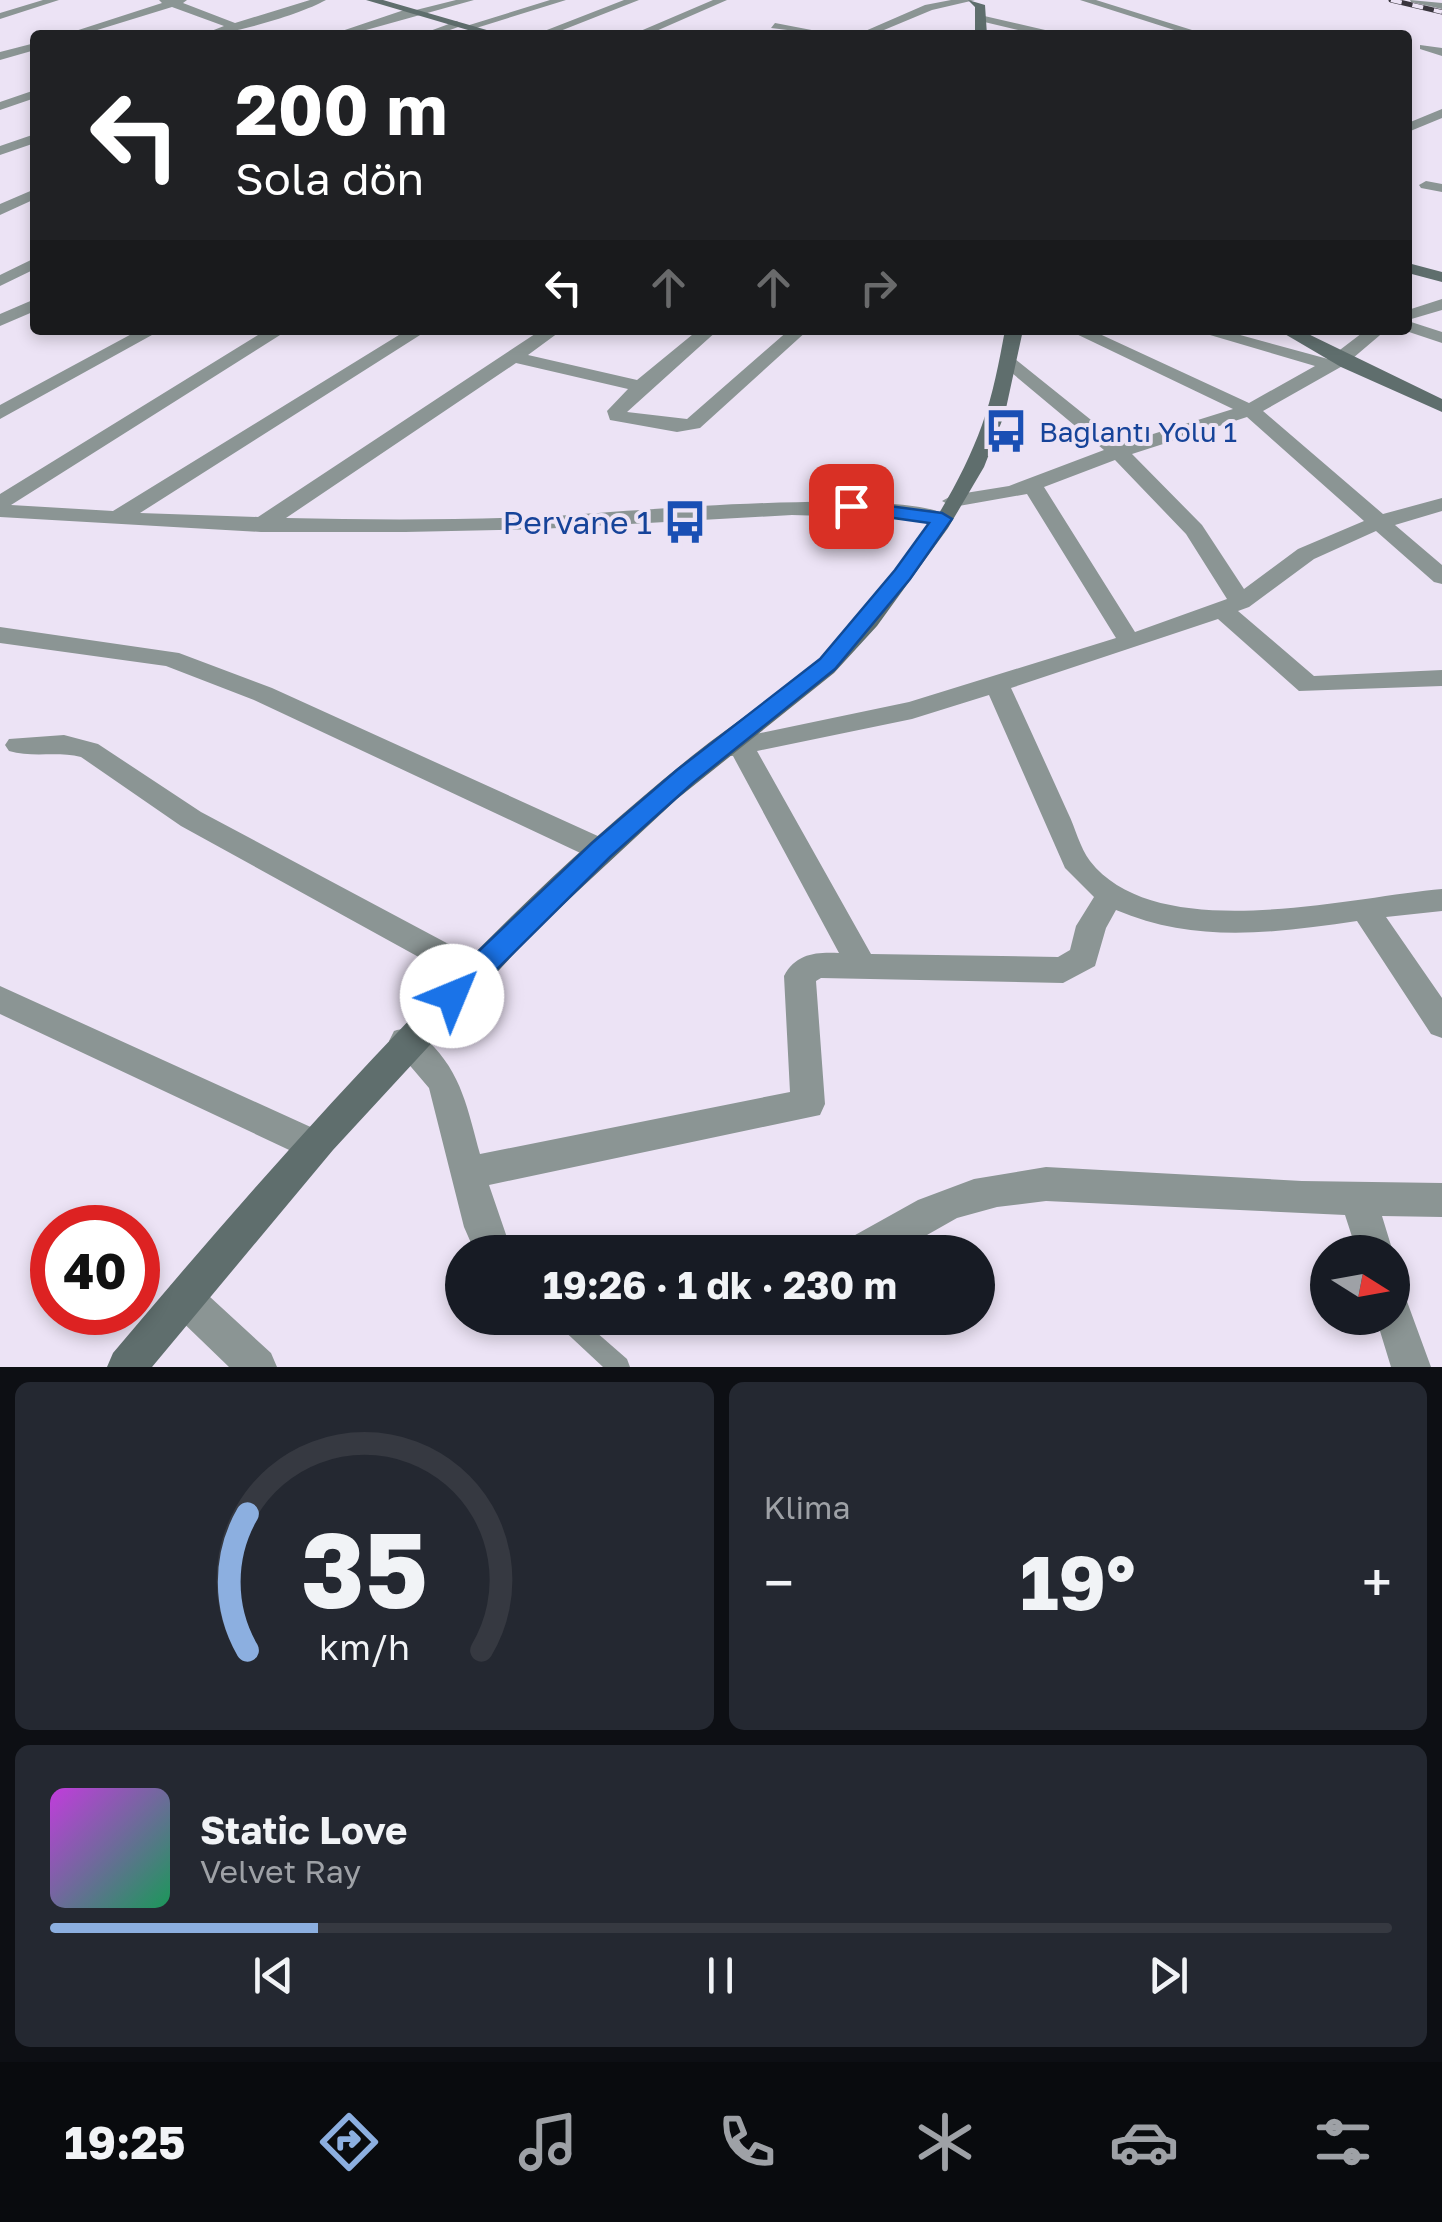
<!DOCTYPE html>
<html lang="tr">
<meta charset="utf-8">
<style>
body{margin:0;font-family:"Golos Text",sans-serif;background:#242831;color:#f1f3f6;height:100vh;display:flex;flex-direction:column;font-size:38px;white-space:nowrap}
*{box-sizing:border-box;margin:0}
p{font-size:32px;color:#9ea1a6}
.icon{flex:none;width:55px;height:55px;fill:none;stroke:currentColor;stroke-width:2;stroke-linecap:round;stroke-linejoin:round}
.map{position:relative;height:1367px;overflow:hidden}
.details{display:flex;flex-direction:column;gap:15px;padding:15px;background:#0d0f14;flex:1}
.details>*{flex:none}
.guide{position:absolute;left:30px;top:30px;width:1382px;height:305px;border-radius:10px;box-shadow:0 5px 15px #0003;background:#202124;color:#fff;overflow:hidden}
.needle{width:65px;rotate:101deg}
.buttons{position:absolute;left:1310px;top:1235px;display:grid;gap:20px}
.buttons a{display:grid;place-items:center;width:100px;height:100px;border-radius:50%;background:#171b24;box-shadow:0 5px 15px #0003;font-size:50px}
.speed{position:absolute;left:30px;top:1205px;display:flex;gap:20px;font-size:50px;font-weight:700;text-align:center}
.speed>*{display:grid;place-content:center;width:130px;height:130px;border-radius:50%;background:#171b24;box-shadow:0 5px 15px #0003;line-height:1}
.speed .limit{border:15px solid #d22;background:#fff;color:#111}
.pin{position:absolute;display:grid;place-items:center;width:85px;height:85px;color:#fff;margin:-42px;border-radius:20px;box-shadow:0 5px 15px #0006}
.me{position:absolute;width:110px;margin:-55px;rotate:45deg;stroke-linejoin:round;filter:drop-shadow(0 0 8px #0008)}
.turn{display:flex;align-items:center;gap:35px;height:210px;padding:0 40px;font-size:45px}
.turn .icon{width:130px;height:130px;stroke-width:2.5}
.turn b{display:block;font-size:70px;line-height:85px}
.lanes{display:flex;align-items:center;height:95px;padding:0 40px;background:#0003;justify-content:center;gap:50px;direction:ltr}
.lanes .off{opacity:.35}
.big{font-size:75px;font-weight:700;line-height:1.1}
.details .widget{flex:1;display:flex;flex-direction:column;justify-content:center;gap:15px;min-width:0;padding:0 35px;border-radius:15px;background:#242831}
.details .dial{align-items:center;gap:0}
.dial svg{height:260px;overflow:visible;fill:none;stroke:#363941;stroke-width:7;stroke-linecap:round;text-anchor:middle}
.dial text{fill:#f1f3f6;stroke:none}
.song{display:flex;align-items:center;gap:30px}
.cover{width:120px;height:120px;border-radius:15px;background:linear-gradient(135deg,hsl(290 70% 55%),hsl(150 70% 35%))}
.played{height:10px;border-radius:5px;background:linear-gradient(90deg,#8cafe0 20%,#363941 20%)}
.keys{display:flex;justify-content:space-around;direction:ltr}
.heat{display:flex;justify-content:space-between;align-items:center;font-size:55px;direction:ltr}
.details .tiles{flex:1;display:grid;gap:15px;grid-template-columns:1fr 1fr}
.widget:last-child{grid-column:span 2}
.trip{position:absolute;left:445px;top:1235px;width:550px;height:100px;border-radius:50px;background:#171b24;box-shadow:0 5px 15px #0003;font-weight:700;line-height:100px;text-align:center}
.dock{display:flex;height:160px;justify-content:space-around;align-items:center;background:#090b0e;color:#9ea1a6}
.dock .icon{width:70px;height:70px}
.dock .selected{color:#8cafe0}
.dock b{font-size:45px;color:#f1f3f6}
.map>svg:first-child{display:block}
</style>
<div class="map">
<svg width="1442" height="1367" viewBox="0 0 1442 1367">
<rect width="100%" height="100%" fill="#ece3f5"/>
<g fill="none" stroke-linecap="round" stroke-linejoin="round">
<path fill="#8b9594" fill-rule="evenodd" d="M 554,1318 L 580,1318 L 627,1359 L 630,1367 L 603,1367 L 558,1325 Z"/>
<path fill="#8b9594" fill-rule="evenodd" d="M 43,0 L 59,0 L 0,19 L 0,13 Z
M 159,0 L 187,0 L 183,3 L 235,23 L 310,0 L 326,0 C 299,15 230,35 201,35 L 224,26 L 172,7 L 81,35 L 63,35 L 162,3 Z
M 456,0 L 474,0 L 348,35 L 330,35 L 407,9 L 416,10 Z
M 550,0 L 566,0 L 473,29 L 463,27 Z
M 624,0 L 639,0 L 550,35 L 534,35 Z
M 713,0 L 727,0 L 647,35 L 631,35 Z
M 951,0 L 975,0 L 932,10 L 872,35 L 856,35 L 925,5 Z
M 1080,0 L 1096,0 L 1208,35 L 1190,35 Z
M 1410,0 L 1442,3 L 1442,9 L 1411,2 Z
M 980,15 L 1058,33 L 1060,35 L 1039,35 L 976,20 Z
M 457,21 L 461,26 L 436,35 L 419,35 Z
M 775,23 L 822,32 L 828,35 L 771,28 Z
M 35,43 L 35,50 L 0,60 L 0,52 Z
M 1420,45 L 1442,48 L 1442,56 L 1420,49 Z
M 35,90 L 35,98 L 0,110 L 0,102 Z
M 1442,109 L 1442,118 L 1408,132 L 1408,123 Z
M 35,134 L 35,143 L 0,155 L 0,146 Z
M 1426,181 L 1442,184 L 1442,192 L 1421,188 L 1419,185 Z
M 35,189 L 35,199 L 0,215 L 0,204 Z
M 35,258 L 35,269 L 0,286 L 0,275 Z
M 35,299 L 35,311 L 0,326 L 0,314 Z
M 1442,299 L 1442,310 L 1408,320 L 1408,310 Z
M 1408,321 L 1442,332 L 1442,343 L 1403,330 L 1408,330 Z
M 139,330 L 161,330 L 0,419 L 0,405 Z
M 266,330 L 288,330 L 11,505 L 113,511 L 407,330 L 428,330 L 140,513 L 258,517 L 541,330 L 562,330 L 528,355 L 637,380 L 698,330 L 718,330 L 627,412 L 687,419 L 789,330 L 808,330 L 700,428 L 677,432 L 610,420 L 607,411 L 628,389 L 516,363 L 286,518 C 370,520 454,520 537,517 C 603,514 917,483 953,519 L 942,525 L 892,518 L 792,515 L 540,529 L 405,532 L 261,532 L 0,517 L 0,494 Z
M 1068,330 L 1091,330 L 1249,403 L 1315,366 L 1193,330 L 1222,330 L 1328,359 L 1366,330 L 1386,330 L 1346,364 L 1263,411 L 1383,514 L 1442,498 L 1442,511 L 1395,525 L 1442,565 L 1442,584 L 1434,582 L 1376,531 L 1314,559 L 1249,607 L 1238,611 L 1314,676 L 1442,670 L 1442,686 L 1299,691 L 1218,619 L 1011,688 C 1030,729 1049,771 1068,813 C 1075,827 1080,848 1090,861 C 1157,947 1349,897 1442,889 L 1442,911 L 1386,917 L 1442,998 L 1442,1038 L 1431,1034 L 1357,921 C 1274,933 1196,944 1116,910 L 1106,928 L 1095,966 L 1063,983 L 821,978 L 816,981 L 825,1104 L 820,1115 L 489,1185 L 512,1252 L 475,1252 L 464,1227 L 429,1088 L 389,1041 L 394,1031 C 409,1026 416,1031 428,1041 C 462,1073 468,1111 480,1154 L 790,1092 L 784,976 C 796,953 817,952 839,953 L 733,756 L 708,756 L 704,750 L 708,744 L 909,702 L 1116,638 L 1027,494 L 953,507 L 942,501 L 953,495 L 1009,486 L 1104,450 L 1000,363 L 1009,358 L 1015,359 L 1121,444 L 1233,409 ZM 1247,417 L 1364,521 L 1298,549 L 1244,589 L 1202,525 L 1132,454 ZM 1115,460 L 1186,534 L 1227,599 L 1135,632 L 1044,487 ZM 989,695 L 1065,868 L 1094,897 L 1076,926 L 1070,950 L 1058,957 L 871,954 L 757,751 L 912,719 Z
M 0,627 L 179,653 L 272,688 L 611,842 L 615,850 L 611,858 L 601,861 L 591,858 L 254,700 L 166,666 L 0,643 Z
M 64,735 L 98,744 L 201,812 L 486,964 L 491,973 L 486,982 L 475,986 L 464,982 L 181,826 L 81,757 C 57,751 32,758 9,751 L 5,745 L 9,739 Z
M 0,986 L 326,1134 L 331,1145 L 326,1156 L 314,1161 L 302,1156 L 0,1014 Z
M 1046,1167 L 1302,1181 L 1442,1183 L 1442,1217 L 1382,1216 L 1393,1252 L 1392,1254 L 1357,1252 L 1345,1215 L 1046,1201 L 997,1207 L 957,1218 L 897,1252 L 843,1252 L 848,1239 L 918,1200 L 974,1179 Z
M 184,1279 L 197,1285 L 271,1353 L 277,1367 L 229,1367 L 171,1311 L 165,1298 L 171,1285 Z
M 1392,1290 L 1405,1296 L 1431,1367 L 1391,1367 L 1376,1318 L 1392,1318 Z"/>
<path fill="#5f6e6d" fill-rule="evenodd" d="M 366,0 L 383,0 L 504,35 L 485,35 Z
M 968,0 L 985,5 L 987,35 L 975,35 L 975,7 Z
M 1408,263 L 1442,272 L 1442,282 L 1408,273 Z
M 1005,330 L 1023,330 L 1005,413 L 984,467 L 948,528 L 877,626 L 834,673 L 677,799 L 536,930 L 333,1150 L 152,1367 L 107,1367 L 113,1353 C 240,1202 370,1055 511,917 C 568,861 629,807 692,756 C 733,723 779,695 818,660 C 885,599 951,511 982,425 C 993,395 999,362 1005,330 Z
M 1278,330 L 1300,330 L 1442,399 L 1442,412 L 1341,367 Z"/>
<g stroke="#39353d" stroke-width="5">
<path id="rail" d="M 1391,0 L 1442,12"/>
</g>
<use href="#rail" stroke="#ece3f5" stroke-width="4" stroke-dasharray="11" stroke-linecap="butt"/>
</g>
<path fill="#1a73e8" stroke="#114b97" stroke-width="2.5" d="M 851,501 L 942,513 L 952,519 L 910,579 L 835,669 L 694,782 L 610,857 L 462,1004 L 452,1007 L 441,1004 L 437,996 L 441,987 L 592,843 L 677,770 L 820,659 L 895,570 L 929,523 L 844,511 L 841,506 Z"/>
<defs>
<g id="bus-bare" transform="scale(3.45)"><path d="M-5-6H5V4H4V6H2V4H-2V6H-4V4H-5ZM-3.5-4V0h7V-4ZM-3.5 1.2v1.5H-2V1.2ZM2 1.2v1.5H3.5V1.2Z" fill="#1a4fb4" stroke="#ece3f5" stroke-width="2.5" paint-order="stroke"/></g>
</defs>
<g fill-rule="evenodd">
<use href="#bus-bare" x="1006" y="431"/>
<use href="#bus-bare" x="685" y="522"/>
</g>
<g text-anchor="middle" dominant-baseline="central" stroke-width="8" stroke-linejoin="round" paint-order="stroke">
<g font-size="28" fill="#164399" stroke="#ece3f5" text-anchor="start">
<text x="1039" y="431">Bağlantı Yolu 1</text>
</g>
<g font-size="32" fill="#164399" stroke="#ece3f5" text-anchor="end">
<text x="652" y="522">Pervane 1</text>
</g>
</g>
</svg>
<div class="buttons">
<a><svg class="needle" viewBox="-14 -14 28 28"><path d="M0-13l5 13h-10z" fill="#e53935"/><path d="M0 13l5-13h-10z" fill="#9ea1a6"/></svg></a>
</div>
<div class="speed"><div class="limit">40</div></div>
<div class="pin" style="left:851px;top:506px;background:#d93025"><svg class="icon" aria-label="arrive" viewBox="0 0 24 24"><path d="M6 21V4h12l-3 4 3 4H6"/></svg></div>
<svg class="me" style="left:452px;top:996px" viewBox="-20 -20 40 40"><circle r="19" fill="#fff"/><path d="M0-13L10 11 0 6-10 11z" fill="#1a73e8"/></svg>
<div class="trip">19:26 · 1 dk · 230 m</div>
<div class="guide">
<div class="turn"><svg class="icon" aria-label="left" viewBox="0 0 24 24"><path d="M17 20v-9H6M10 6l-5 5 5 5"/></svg><div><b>200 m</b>Sola dön</div></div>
<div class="lanes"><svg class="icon" aria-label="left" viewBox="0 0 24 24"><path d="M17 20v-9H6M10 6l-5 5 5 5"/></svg><svg class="icon off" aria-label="ahead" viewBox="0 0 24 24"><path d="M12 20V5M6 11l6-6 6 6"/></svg><svg class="icon off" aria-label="ahead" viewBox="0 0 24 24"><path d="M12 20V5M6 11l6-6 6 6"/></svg><svg class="icon off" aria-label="right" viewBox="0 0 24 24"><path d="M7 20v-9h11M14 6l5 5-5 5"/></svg></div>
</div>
</div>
<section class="details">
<div class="tiles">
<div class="widget dial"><svg viewBox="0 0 100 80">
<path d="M14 69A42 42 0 1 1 86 69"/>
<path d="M14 69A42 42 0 0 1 14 27" stroke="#8cafe0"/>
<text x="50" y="56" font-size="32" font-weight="700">35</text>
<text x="50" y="72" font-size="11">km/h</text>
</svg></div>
<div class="widget"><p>Klima</p>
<div class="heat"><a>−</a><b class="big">19°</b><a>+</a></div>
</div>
<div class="widget">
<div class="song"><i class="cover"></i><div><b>Static Love</b><p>Velvet Ray</p></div></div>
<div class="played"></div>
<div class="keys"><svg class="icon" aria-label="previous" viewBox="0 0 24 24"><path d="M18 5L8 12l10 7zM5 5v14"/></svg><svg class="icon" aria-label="pause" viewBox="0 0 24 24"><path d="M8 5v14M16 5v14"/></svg><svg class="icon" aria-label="next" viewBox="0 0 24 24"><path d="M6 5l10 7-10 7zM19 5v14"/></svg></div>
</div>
</div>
</section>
<nav class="dock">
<b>19:25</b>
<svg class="icon selected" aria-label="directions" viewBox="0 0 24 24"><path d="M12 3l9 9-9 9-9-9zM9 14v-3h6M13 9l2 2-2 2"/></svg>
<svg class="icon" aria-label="music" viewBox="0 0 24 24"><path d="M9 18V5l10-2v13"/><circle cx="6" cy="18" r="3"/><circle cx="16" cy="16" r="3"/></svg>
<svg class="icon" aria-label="phone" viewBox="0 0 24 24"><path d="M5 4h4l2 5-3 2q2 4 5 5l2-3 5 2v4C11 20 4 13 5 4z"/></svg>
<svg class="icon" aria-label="climate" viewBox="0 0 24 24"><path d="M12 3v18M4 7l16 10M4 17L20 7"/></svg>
<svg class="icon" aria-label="car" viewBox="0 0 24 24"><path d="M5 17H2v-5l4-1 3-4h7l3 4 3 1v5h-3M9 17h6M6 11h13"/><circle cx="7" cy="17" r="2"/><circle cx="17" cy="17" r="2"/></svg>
<svg class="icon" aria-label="filters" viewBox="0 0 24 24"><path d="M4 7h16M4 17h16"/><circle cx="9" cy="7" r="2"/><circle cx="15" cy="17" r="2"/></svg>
</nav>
